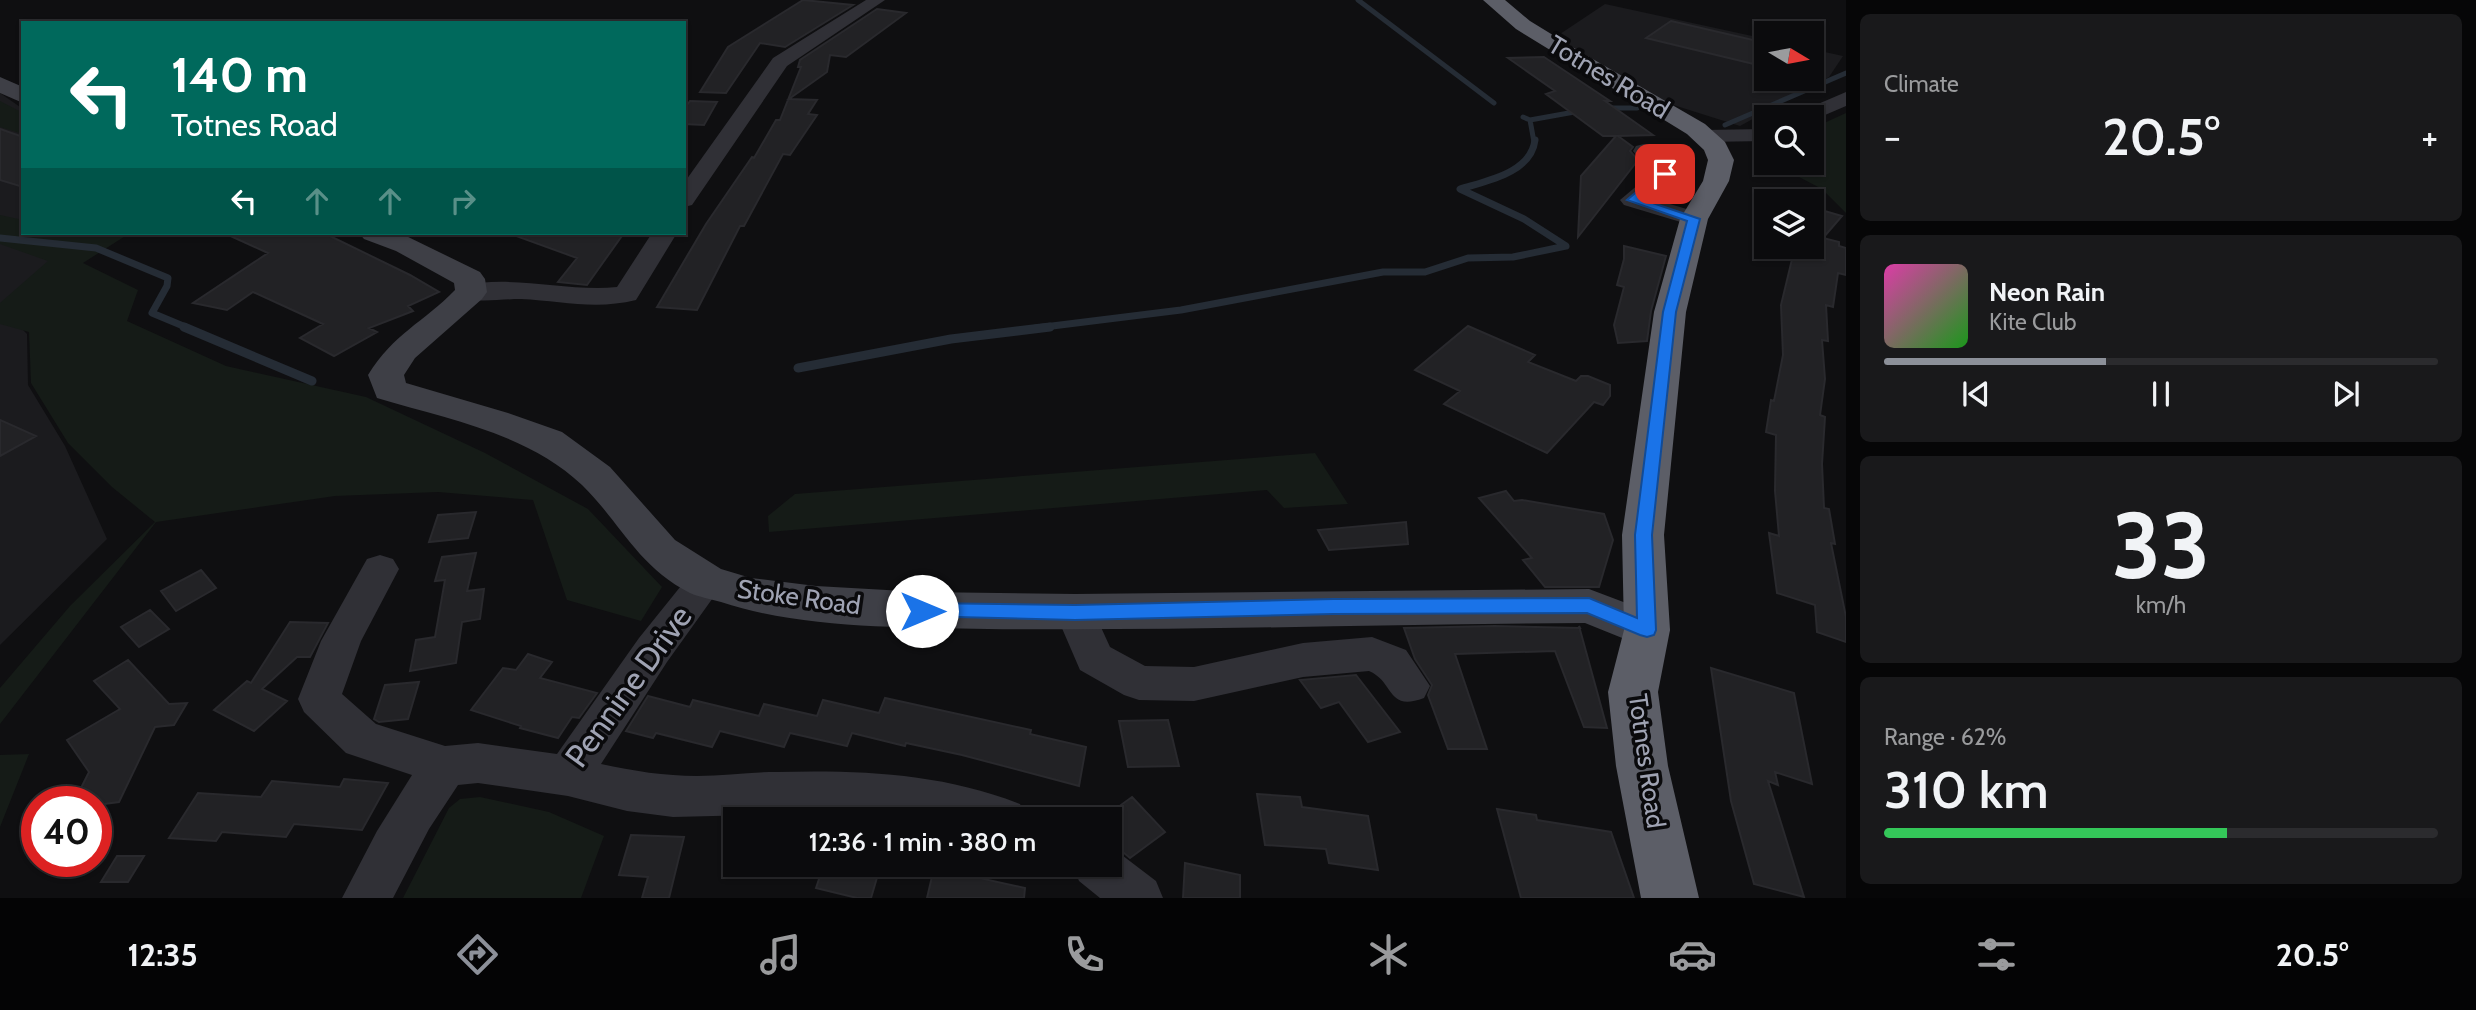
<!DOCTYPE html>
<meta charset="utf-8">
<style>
body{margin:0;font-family:Cabin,sans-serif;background:#19191b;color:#f1f3f6;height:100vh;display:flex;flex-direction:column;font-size:26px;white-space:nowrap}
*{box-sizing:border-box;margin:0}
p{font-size:23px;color:#9a9b9d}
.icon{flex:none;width:38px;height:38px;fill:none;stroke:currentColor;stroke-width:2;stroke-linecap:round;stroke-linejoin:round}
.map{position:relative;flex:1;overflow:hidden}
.drawer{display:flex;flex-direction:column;gap:14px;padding:14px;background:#060607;width:630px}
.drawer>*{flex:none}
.hud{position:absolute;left:21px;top:21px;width:665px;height:214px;border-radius:0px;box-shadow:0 2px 5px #0004,0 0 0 2px #2b2b2e;background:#00695c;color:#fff;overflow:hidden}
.needle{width:46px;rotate:100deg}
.fabs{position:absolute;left:1754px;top:21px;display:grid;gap:14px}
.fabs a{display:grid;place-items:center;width:70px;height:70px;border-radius:0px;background:#0b0b0d;box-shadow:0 2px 5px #0004,0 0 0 2px #2b2b2e;font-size:35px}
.speed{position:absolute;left:21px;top:786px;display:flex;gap:14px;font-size:35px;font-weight:700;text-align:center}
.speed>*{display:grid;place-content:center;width:91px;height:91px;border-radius:50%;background:#0b0b0d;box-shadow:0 2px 5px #0004,0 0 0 2px #2b2b2e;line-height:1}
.speed .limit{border:10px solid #d22;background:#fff;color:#111}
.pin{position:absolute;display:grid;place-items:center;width:60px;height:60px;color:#fff;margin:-30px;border-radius:14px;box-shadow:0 4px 10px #0006}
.me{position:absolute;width:77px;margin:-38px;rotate:90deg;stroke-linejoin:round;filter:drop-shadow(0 0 5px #0008)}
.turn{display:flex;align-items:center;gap:24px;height:147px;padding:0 35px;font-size:32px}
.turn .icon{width:91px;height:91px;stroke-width:2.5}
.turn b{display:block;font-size:49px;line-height:60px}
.lanes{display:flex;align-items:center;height:66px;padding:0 35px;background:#0003;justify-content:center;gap:35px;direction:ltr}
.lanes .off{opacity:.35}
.big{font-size:52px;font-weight:600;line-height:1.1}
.drawer .card{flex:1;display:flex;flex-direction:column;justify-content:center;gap:10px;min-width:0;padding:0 24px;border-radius:10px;background:#19191b}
.drawer .dial{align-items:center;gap:0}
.dial b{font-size:91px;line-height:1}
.song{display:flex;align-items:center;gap:21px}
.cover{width:84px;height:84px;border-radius:10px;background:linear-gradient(135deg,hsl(320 70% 55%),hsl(120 70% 35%))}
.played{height:7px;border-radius:4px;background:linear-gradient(90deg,#8c9099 40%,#2b2b2e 40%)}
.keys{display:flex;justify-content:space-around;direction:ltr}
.heat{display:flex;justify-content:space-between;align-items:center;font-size:38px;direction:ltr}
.charge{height:10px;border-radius:5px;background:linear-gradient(90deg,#34c759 62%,#2b2b2e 0)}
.trip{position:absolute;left:723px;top:807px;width:399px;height:70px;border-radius:0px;background:#0b0b0d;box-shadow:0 2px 5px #0004,0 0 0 2px #2b2b2e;font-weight:600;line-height:70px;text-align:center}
.menu{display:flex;height:112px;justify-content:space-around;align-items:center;background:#040405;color:#9a9b9d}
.menu .icon{width:49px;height:49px}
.menu .active{color:#8c9099}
.menu b{font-size:32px;color:#f1f3f6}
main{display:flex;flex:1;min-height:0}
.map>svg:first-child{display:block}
</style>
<main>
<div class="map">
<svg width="1846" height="898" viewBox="0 0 1846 898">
<rect width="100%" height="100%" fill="#0f0f11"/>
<path fill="#1b1b1e" d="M 1605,4 L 1766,39 L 1766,79 L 1811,79 L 1811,49 L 1843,56 L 1829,77 L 1740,126 L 1667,103 L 1554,38 Z
M 0,93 L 23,109 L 23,233 L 106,233 L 9,316 L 27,334 L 28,385 L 65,446 L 107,539 L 0,645 Z"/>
<path fill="#151b17" d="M 0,101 L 23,113 L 23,134 L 0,127 Z
M 1846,113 L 1846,213 L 1822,189 L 1772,163 L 1811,163 L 1811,129 Z
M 0,215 L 23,220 L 23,233 L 130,233 L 83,263 L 138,290 L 127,321 L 226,366 L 366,397 L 485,453 L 588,509 L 662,587 L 641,621 L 567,600 L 533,500 L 438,492 L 335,496 L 156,522 L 0,724 L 0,688 L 70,606 L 155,522 L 112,487 L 68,443 L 31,383 L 29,332 L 0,324 L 0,303 L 48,261 L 0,244 Z
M 1315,453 L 1348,504 L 1284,508 L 1267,490 L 769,532 L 768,516 L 795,494 Z
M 29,754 L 0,827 L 0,755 Z
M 480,797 L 549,812 L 604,836 L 581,898 L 403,898 L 449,808 L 460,799 Z"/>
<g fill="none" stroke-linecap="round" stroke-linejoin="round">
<path stroke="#252c35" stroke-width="5" d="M 1358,0 L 1494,103
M 1604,108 L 1637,108
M 1523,117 L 1530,120 L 1580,111
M 1530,120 L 1534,142
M 1725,125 L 1846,73"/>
<path stroke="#252c35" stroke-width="7" d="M 0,238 L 96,248 L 168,278 L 167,286 L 152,313 L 188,328
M 1036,328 L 1181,310 L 1383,272 L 1425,272 L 1468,258 L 1513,257 L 1566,246 L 1524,219 L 1460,189 C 1486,181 1531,173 1535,140"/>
<path stroke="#252c35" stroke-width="9" d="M 184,327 L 312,381
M 798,368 L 951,339 L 1050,327"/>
</g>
<path fill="#222225" stroke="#29292d" stroke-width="2" d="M 803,0 L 853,5 L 785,47 L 760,43 L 726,93 L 700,92 L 728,47 Z
M 877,9 L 906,13 L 846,57 L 830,55 L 827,72 L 789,99 L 817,100 L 808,114 L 817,115 L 790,155 L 783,154 L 744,226 L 740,226 L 697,310 L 657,307 L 706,224 L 752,157 L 754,158 L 776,120 L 780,120 L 801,67 L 798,67 L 800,60 Z
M 1671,21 L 1766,43 L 1766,67 L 1646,38 Z
M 1544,57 L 1610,101 L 1605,101 L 1653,135 L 1618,136 L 1633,147 L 1630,151 L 1638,160 L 1578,237 L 1581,176 L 1616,136 L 1603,136 L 1546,94 L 1555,91 L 1508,58 Z
M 690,101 L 717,102 L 704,125 L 684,124 L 684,109 Z
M 0,129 L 23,137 L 23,187 L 0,180 Z
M 1811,207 L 1842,216 L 1823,238 L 1839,242 L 1839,246 L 1846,248 L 1846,275 L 1838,273 L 1833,307 L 1826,305 L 1828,341 L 1822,340 L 1825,379 L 1820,415 L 1825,417 L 1822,464 L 1824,508 L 1829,509 L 1835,544 L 1831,543 L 1846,617 L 1846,642 L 1817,632 L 1815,605 L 1777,593 L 1769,533 L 1779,536 L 1775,491 L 1776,435 L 1766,432 L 1771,400 L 1774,401 L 1783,355 L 1781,305 L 1794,251 L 1811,256 Z
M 224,233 L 324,233 L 410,275 L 439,292 L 408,306 L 413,311 L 369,328 L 377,332 L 334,356 L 300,338 L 323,324 L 253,292 L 227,310 L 193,303 L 268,253 Z
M 517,233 L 624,233 L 587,285 L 558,282 L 577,258 L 516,236 Z
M 1624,246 L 1666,256 L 1651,311 L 1647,341 L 1618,343 L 1614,325 L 1624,287 L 1617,285 L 1624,259 Z
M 1468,326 L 1535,355 L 1528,362 L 1576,381 L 1581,376 L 1588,376 L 1610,385 L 1610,396 L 1603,405 L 1594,402 L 1547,453 L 1444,404 L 1460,391 L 1415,370 Z
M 0,420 L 36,436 L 0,456 Z
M 1506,491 L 1514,501 L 1522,500 L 1604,514 L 1613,540 L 1599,587 L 1545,587 L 1523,560 L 1532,558 L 1479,498 Z
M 476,512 L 468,538 L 429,542 L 438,515 Z
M 1406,522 L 1408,544 L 1329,550 L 1318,530 Z
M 476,553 L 467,591 L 484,589 L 480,619 L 462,622 L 456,663 L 410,671 L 416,640 L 435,637 L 445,580 L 435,581 L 442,557 Z
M 201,570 L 216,588 L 176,611 L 161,591 Z
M 150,610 L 169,629 L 139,647 L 121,627 Z
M 290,622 L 328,623 L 310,657 L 297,657 L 262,689 L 287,701 L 254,731 L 214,710 L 247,681 L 251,683 Z
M 1495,626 L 1580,628 L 1579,626 L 1607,728 L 1584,727 L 1555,651 L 1455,654 L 1487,749 L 1448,749 L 1428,695 L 1432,685 L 1415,659 L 1404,628 Z
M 528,654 L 552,662 L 540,678 L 597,693 L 579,718 L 572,717 L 558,738 L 520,728 L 521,726 L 471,710 L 503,668 L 516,670 Z
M 128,660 L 169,704 L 187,703 L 174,725 L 155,727 L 119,802 L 96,805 L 96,802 L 74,802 L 89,772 L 67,740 L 120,709 L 94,681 Z
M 1711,668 L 1794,693 L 1812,784 L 1775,772 L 1778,785 L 1768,781 L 1804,897 L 1754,884 L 1731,801 Z
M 1356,675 L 1400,732 L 1368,742 L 1339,702 L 1321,708 L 1300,680 Z
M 419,682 L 408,719 L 379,722 L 374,719 L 385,685 Z
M 648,696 L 690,707 L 693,700 L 759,716 L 764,704 L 817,716 L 823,700 L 879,713 L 885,698 L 1031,730 L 1030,734 L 1086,747 L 1079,786 L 962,755 L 906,743 L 905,746 L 852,733 L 847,746 L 790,733 L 784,747 L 720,731 L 712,747 L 656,733 L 653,738 L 626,731 Z
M 1168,720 L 1179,766 L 1128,767 L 1119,721 Z
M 344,779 L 388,783 L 362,830 L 294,824 L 286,837 L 222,832 L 216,841 L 169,838 L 198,793 L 261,797 L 272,781 L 340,787 Z
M 1257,794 L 1300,797 L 1302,807 L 1368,816 L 1378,870 L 1329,863 L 1326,849 L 1265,845 Z
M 1132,797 L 1165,832 L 1130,858 L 1110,841 L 1110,813 Z
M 1497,809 L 1536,815 L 1537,820 L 1611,832 L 1634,898 L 1521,898 Z
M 631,835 L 684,837 L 669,898 L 642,898 L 648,877 L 619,875 Z
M 117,856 L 144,856 L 128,882 L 101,882 Z
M 1185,863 L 1240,875 L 1240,898 L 1183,898 Z
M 824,864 L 881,864 L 871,898 L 857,898 L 816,888 Z
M 934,868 L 1025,888 L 1024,898 L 927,898 Z"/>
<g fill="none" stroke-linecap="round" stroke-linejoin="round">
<path fill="#303036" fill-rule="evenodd" d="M 866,0 L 885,0 L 787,66 L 692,205 L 684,207 L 684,183 L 773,58 Z
M 1846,92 L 1846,106 L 1811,121 L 1811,117 L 1794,117 L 1797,113 Z
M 1766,129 L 1766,141 L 1704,142 L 1696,141 L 1693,136 L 1696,131 L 1704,130 Z
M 1644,144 L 1652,146 L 1676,174 L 1650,198 L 1703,214 L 1706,219 L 1703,224 L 1694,226 L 1624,205 L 1620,200 L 1652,173 L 1633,151 L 1636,146 Z
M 652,233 L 677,233 L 636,300 C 596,310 561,301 521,299 C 501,299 481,303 461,298 L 457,292 L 461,286 C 512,274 566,292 617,287 Z
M 380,555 L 393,559 L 399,569 L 361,641 L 342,694 L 376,724 L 445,746 L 478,743 L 557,754 L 639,638 L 693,571 L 706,567 L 719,571 L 725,581 L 667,662 L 601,764 C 633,771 665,776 697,776 C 724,776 750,772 777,772 C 860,770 941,773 1020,804 L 1027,819 L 916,819 L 827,813 L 673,817 L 627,811 L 568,796 L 478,783 L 458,785 L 429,829 L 393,898 L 342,898 L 377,831 L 412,775 L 346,753 L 304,712 L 298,699 L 321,641 L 367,559 Z
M 1075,597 L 1089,601 L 1110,647 L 1145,666 L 1194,667 L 1303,643 L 1372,637 L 1406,650 L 1430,686 L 1424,698 C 1386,712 1395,682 1369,671 L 1303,677 L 1194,701 L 1139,700 L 1124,695 L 1080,670 L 1055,612 L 1061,601 Z
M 1110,846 L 1156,881 L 1163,898 L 1100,898 L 1079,881 L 1072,864 L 1110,864 Z"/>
<path fill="#3e3f46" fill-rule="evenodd" d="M 0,77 L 23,87 L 23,103 L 0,93 Z
M 359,233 L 400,233 L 480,272 L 485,279 L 487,292 L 482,299 L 415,358 L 404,375 L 406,383 L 508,413 L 562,432 L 610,467 L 675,540 L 721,569 L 751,578 L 816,586 L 922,592 L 1075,594 L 1589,589 L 1663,617 L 1670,630 L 1663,643 L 1647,648 L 1585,623 C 1386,624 1187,631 988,629 C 902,627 803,629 721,602 C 711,599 699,597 690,593 C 637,566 621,523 582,485 C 527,433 447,419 377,398 L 368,375 C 393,334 424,322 455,290 L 454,283 L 396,251 L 364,239 Z"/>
<path fill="#5c5e67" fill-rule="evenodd" d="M 1483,0 L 1505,0 L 1530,21 L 1579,51 L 1705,124 L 1725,142 L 1734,160 L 1729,181 L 1708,219 L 1686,312 L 1664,535 L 1670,630 L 1658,692 L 1668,766 L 1699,898 L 1641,898 L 1616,766 L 1608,692 L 1624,630 L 1622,535 L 1654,312 L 1680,219 L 1703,181 L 1708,160 L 1704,150 L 1687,134 L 1516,29 Z"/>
</g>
<path fill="#1a73e8" stroke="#114b97" stroke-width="2" d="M 1661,171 L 1670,174 L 1641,199 L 1700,219 L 1676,312 L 1652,535 L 1656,630 L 1654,635 L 1647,637 L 1640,635 L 1587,613 L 1333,614 L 1075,620 L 915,616 L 913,611 L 915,605 L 922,603 L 1075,605 L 1333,599 L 1589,598 L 1637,618 L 1635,535 L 1663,312 L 1687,221 L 1627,200 Z"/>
<g text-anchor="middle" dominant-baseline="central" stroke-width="7" stroke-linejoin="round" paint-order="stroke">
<g font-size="26" fill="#9fa3b3" stroke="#0a0a0c">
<text transform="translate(1609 77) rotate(31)">Totnes Road</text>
<text transform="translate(799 597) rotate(8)">Stoke Road</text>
<text transform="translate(1647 761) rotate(82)">Totnes Road</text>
</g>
<g font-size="32" fill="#9fa3b3" stroke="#0a0a0c">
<text transform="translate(628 686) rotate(-54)">Pennine Drive</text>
</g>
</g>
</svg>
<div class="fabs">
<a><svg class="needle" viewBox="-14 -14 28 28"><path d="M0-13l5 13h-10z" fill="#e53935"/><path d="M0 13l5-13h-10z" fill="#9a9b9d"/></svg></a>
<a><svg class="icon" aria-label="search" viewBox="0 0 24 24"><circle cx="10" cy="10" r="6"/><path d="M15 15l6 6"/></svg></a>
<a><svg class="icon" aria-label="layers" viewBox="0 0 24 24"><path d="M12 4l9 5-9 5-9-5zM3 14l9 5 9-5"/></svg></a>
</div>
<div class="speed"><div class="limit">40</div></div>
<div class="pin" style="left:1665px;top:174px;background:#d93025"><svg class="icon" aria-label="arrive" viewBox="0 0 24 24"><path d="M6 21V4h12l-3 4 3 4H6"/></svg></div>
<svg class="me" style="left:922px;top:611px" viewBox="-20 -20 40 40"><circle r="19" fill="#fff"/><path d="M0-13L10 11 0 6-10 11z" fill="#1a73e8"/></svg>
<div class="trip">12:36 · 1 min · 380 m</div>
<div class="hud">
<div class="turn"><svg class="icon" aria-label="left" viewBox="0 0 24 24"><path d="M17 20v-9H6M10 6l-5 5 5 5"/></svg><div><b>140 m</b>Totnes Road</div></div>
<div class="lanes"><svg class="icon" aria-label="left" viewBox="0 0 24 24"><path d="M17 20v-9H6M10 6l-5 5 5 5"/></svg><svg class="icon off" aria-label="ahead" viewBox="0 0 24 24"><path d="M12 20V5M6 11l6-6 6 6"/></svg><svg class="icon off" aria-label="ahead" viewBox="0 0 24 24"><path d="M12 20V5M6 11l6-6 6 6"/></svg><svg class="icon off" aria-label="right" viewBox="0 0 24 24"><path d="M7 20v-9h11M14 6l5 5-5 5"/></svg></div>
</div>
</div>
<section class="drawer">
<div class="card"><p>Climate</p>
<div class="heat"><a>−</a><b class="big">20.5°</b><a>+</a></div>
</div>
<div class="card">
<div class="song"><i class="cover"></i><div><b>Neon Rain</b><p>Kite Club</p></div></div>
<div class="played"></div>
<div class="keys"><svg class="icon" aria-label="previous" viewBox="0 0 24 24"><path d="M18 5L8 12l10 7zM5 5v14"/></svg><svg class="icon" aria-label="pause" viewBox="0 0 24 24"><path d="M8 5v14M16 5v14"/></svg><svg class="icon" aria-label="next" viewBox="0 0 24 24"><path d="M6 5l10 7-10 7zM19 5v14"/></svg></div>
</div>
<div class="card dial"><b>33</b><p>km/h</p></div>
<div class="card"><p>Range · 62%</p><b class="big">310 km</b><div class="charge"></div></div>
</section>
</main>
<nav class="menu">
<b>12:35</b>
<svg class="icon active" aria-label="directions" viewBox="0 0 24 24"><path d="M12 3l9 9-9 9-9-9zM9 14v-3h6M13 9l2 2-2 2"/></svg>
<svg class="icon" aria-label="music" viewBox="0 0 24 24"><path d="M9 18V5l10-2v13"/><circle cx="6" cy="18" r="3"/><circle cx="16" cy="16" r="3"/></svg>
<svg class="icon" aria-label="phone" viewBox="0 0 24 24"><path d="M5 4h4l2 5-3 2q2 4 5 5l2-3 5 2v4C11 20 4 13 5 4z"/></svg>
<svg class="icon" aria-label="climate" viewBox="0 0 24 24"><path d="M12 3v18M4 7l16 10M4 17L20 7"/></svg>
<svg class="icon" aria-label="car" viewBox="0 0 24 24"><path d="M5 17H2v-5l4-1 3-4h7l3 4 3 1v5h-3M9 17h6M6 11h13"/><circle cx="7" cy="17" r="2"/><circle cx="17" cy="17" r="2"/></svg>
<svg class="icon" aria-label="filters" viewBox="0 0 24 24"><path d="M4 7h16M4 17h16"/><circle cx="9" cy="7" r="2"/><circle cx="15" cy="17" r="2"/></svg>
<b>20.5°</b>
</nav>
